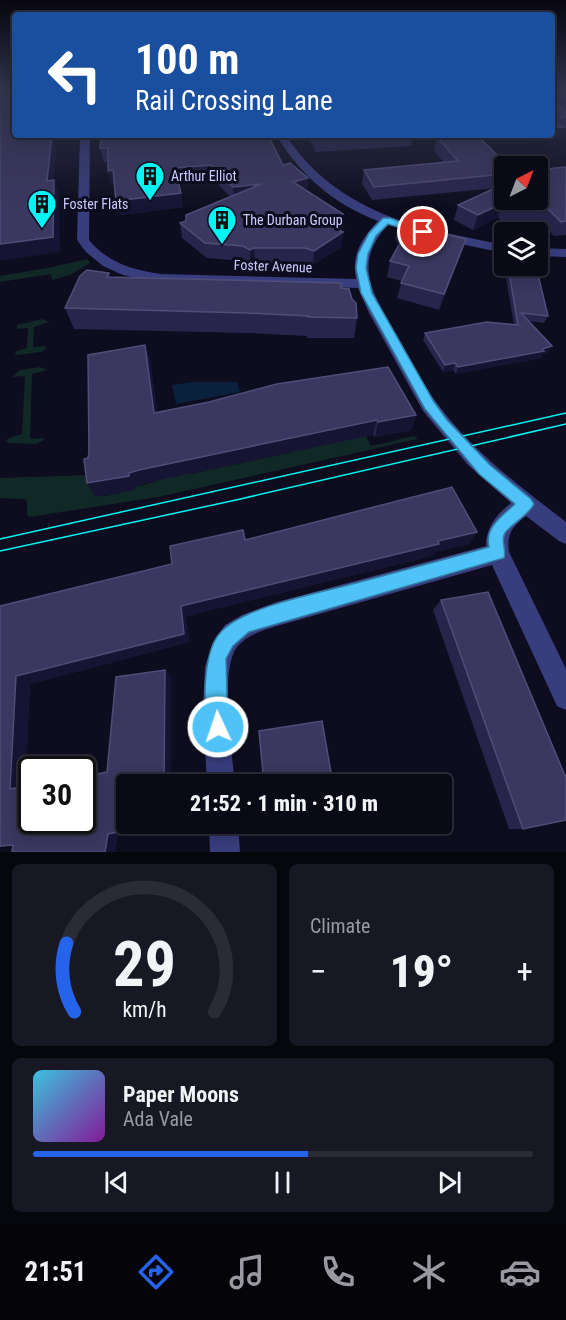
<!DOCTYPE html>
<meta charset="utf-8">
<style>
body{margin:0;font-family:"Roboto Condensed",sans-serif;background:#181824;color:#f1f3f6;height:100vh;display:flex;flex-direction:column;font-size:22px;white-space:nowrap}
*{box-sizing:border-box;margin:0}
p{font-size:20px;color:#999aa1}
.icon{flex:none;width:33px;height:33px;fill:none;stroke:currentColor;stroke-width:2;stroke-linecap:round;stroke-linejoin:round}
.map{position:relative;height:852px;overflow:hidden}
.details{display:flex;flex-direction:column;gap:12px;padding:12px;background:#06060d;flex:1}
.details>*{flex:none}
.hud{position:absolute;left:12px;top:12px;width:543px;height:126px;border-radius:6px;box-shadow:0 3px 15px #0003,0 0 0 2px #2a2b36;background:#1a4fa0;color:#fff;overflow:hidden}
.needle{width:39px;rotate:42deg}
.buttons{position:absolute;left:494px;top:156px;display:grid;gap:12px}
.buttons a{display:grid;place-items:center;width:54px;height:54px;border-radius:6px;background:#0a0a17;box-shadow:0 3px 15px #0003,0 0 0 2px #2a2b36;font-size:30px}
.speed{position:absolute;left:18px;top:756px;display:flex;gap:12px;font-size:30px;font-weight:700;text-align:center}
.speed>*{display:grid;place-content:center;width:78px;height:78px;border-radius:50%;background:#0a0a17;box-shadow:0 3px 15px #0003,0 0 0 2px #2a2b36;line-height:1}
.speed .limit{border:3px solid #111;border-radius:9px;background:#fff;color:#111}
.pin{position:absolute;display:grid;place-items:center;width:51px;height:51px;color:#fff;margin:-26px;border:3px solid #fff;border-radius:50%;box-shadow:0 2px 6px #0007}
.me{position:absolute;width:66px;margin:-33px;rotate:357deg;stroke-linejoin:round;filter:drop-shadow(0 0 4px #0008)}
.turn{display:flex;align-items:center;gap:21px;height:126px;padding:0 24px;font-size:27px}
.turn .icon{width:78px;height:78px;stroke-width:2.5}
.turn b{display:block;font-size:42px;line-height:51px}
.big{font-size:45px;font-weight:800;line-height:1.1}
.details .widget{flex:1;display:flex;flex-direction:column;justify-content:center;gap:9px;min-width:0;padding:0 21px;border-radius:9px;background:#181824}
.details .dial{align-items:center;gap:0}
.dial svg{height:156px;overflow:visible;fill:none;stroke:#2a2b36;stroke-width:7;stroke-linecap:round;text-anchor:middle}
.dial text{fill:#f1f3f6;stroke:none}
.song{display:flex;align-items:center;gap:18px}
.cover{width:72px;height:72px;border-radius:9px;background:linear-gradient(135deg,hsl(190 70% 55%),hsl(290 70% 35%))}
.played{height:6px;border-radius:3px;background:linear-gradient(90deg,#2563eb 55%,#2a2b36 55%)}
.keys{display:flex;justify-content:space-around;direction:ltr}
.heat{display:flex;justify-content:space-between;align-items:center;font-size:33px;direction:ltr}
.details .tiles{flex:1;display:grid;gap:12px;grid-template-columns:1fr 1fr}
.widget:last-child{grid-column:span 2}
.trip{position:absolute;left:116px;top:774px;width:336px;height:60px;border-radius:6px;background:#0a0a17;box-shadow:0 3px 15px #0003,0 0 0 2px #2a2b36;font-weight:800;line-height:60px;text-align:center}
.dock{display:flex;height:96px;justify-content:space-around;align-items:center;background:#040409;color:#999aa1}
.dock .icon{width:42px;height:42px}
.dock .current{color:#2563eb}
.dock b{font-size:27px;color:#f1f3f6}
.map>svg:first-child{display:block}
</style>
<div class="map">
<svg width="566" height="852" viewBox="0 0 566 852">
<rect width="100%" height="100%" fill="#0e0d1f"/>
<path fill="#102926" d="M 87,259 L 90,263 L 70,275 L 52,280 L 51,274 L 0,282 L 0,276 L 53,267 Z
M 43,319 L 49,322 L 34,327 L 33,347 L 45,346 L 46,349 L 41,352 L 16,355 L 15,352 L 27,348 L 28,328 L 17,329 L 17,325 Z
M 40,367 L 47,370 L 32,374 L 30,439 L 43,438 L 44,440 L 36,444 L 9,443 L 6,441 L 9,438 L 22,434 L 25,376 L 12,377 L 20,370 Z
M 366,436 L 371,446 L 414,436 L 418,439 L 158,497 L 29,517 L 27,514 L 27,502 L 25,499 L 0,498 L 0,478 L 92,475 L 105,496 L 135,490 L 135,487 L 158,481 L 158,479 L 181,476 L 181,474 L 191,474 L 294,452 L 294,450 L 325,445 L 333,441 L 334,443 Z"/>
<path fill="#09213c" d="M 193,382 L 237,382 L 240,392 L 176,404 L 172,385 Z"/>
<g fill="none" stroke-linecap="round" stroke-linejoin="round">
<path fill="#383d7e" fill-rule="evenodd" d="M 80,135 L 90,135 L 89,240 C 108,263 133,270 161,274 L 356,279 C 351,255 362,238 378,221 C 334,204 301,176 276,135 L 286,135 C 314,179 353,203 401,221 L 403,224 L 401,227 L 388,225 C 351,265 374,295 397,335 C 409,358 421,381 436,402 C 471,450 519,486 566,522 L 566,544 L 559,541 L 526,516 C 513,526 506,534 509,552 L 566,669 L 566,710 L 557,706 L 492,565 L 277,626 C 263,630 247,635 237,647 C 219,670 232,754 235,784 L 207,784 L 203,708 L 205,667 L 213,642 L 225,625 L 242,615 L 277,602 L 486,546 C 486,527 497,514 511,503 L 468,465 L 423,411 L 369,313 L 358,288 L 150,281 L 123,275 L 103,266 L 86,252 L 77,240 Z
M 441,232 L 504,245 L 504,253 L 437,239 L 435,236 L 437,233 Z
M 537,248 L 566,249 L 566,257 L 537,256 Z
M 209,824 L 238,824 L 240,852 L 210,852 Z"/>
<path stroke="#01f5f2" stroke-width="1.5" d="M 0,539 L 566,413
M 0,551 L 236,500 L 566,424"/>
</g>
<path fill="#28254d" d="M 552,89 L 566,89 L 566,128 L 562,129 L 558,139 L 530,141 L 523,135 L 552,135 Z
M 101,135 L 283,165 L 308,178 L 307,191 L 343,214 L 342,229 L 339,230 L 343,232 L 341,247 L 313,265 L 305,263 L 255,263 L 251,265 L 244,261 L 207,258 L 182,238 L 180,223 L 230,197 L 213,178 L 178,182 L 183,207 L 120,215 L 114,184 L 112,185 L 108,171 L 108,162 L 104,162 L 100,148 Z
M 307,135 L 413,135 L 411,146 L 316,152 Z
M 437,137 L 504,166 L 504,200 L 566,167 L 566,235 L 554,236 L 540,221 L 504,225 L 498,217 L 473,230 L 454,220 L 458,205 L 496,188 L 372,200 L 362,184 L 364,170 L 444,163 L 434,150 Z
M 398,223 L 461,254 L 439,310 L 397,298 L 402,281 L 387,277 L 390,261 L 399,245 L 395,239 Z
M 504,266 L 536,266 L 548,316 L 544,323 L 529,321 L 548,353 L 543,354 L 541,358 L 456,374 L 453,370 L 443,372 L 423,340 L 425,333 L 514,325 Z
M 109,273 L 110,277 L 341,288 L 352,299 L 357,318 L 354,338 L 307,338 L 307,336 L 249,333 L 74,329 L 65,308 Z
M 145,345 L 150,360 L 157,412 L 416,415 L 411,430 L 375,437 L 373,435 L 145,483 L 135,487 L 135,490 L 95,497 L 88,458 Z
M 477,532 L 469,544 L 435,552 L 432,556 L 186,616 L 189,642 L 30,684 L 25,786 L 107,772 L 171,677 L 126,824 L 161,824 L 118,833 L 115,852 L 12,852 L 13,845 L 0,847 L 0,606 L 172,564 L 245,540 Z
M 441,600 L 523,829 L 509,829 L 433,610 Z"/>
<path fill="#161433" d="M 563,127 L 558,139 L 530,141 L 533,135 L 552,135 L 552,128 Z
M 52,135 L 58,135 L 52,196 L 47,181 Z
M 211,165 L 213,178 L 177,182 L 175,168 Z
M 113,170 L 117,184 L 112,185 L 108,171 Z
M 308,178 L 307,192 L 293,182 Z
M 54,180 L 59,195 L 60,252 L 0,261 L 0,244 Z
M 261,184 L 234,201 L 233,187 Z
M 181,193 L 183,207 L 120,215 L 116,201 Z
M 503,203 L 498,217 L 473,230 L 478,215 Z
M 343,214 L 342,229 L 326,239 L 327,225 Z
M 343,232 L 341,247 L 313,265 L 314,251 Z
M 466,239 L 461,254 L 439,310 L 444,294 Z
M 254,248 L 255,263 L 251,265 L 250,250 Z
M 145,345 L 150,360 L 159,428 L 154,413 Z
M 552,346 L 548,353 L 543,354 L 541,358 L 456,374 L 458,367 Z
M 455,363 L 453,370 L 443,372 L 445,365 Z
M 416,415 L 411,430 L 375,437 L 378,422 Z
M 377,420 L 373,435 L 145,483 L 135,487 L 135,490 L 95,497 L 87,483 L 129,473 L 139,470 Z
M 477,532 L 469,544 L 435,552 L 432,556 L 186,616 L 189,642 L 30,684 L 25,791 L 10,789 L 16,676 L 181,606 Z
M 165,670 L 171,677 L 171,784 L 164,784 Z
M 118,833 L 115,852 L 105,852 L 108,834 Z"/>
<path fill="#3a3760" stroke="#504e79" stroke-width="1.5" d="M 0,89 L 15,89 L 15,135 L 52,135 L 47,181 L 54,180 L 53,237 L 0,244 L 0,104 L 2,95 L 0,95 Z
M 552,89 L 566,89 L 566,98 L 558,93 L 555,93 L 555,103 L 566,111 L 566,117 L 552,118 Z
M 552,119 L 563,127 L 552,128 Z
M 101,135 L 268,135 L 283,165 L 290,163 L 308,178 L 293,182 L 343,214 L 327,225 L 343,232 L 314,251 L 305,248 L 254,248 L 250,250 L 243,246 L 205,243 L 180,223 L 186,221 L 186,215 L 261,184 L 233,187 L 211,165 L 175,168 L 181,193 L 116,201 L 113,170 L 108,171 L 108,148 L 100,148 Z
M 314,135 L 382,135 L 316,139 Z
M 462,135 L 477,135 L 508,166 L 504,166 L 504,174 L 374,187 L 364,170 L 458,161 L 437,137 Z
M 566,167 L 566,221 L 561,222 L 546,207 L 510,210 L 503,203 L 478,215 L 458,205 L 504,184 L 504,200 L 537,200 L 537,170 Z
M 398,223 L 466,239 L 444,294 L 401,283 L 409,266 L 390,261 L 405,234 Z
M 508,266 L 536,266 L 548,316 L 521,313 L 552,346 L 542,349 L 544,351 L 458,367 L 455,363 L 445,365 L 425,333 L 487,322 L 518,325 Z
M 87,270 L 109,273 L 107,277 L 341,283 L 341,288 L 349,289 L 352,299 L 356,303 L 357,318 L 308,317 L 308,316 L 247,313 L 65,308 L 80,276 Z
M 145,345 L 154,413 L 209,402 L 277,384 L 388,367 L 416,415 L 378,422 L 377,420 L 139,470 L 129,473 L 129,476 L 87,483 L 84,459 L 88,458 L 89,453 L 88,355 Z
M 452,487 L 477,532 L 438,541 L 439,544 L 181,606 L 184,634 L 16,676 L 10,789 L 32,785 L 32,820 L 82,820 L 82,777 L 107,772 L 116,677 L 165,670 L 164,784 L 126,784 L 126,824 L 155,824 L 108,834 L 105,852 L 12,852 L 13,845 L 0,846 L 0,606 L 172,564 L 170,546 L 243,530 L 245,540 Z
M 488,592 L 566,778 L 566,820 L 523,829 L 441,600 Z
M 322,721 L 333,784 L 264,784 L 259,731 Z"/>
<linearGradient id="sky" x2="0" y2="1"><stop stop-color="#080711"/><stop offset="0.43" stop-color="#30354d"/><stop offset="1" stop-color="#30354d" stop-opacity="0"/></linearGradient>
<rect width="566" height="209" fill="url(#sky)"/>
<path fill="#4fc3f7" stroke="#337fa1" stroke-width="1.5" d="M 383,218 L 390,218 L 428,232 L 423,235 L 388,224 L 376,236 L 368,254 L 366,268 L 372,293 L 434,402 L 447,420 L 490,465 L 531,499 L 534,504 C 528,516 513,522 505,533 C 500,541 507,549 504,558 L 249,632 L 233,646 L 226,659 L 228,727 L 225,734 L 218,737 L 211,734 C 201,711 203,652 220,633 C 242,607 319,593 352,584 C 397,572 443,560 489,547 C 484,528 502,516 515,504 L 479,474 L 425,409 L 361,293 L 356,268 L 358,254 L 369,233 Z"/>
<defs>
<g id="building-pin" transform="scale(1.5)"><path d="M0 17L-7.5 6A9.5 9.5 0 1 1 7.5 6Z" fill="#01f5f2" stroke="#0e0d1f"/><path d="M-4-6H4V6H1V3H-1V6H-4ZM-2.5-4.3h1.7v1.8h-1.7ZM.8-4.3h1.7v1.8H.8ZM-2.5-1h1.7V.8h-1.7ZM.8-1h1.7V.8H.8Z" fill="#111"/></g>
</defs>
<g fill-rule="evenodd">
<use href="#building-pin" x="150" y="176"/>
<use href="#building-pin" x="42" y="204"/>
<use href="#building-pin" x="222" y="220"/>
</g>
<g text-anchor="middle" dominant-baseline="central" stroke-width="6" stroke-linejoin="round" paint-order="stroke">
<g font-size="14" fill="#cbcbff" stroke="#0e0d1f" text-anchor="start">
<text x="171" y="176">Arthur Elliot</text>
<text x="63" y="204">Foster Flats</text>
<text x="243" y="220">The Durban Group</text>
</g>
<g font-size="14" fill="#cbcbff" stroke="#0e0d1f">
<text transform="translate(273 266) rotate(2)">Foster Avenue</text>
</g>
</g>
</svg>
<div class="buttons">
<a><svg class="needle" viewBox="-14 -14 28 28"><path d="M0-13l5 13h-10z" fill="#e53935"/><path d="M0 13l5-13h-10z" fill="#999aa1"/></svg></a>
<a><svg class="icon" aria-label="layers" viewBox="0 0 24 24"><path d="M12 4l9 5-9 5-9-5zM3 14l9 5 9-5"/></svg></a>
</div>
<div class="speed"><div class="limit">30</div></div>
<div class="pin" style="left:423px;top:232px;background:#d93025"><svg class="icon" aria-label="arrive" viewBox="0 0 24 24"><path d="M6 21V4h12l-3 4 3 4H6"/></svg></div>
<svg class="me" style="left:218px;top:727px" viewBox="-20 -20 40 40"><circle r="17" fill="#4fc3f7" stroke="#fff" stroke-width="3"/><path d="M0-11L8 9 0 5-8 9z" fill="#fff"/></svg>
<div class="trip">21:52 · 1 min · 310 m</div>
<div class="hud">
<div class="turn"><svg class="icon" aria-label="left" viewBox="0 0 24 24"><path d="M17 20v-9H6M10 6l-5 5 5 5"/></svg><div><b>100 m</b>Rail Crossing Lane</div></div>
</div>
</div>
<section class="details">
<div class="tiles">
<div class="widget dial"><svg viewBox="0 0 100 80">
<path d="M14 69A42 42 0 1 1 86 69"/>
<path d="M14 69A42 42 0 0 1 10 34" stroke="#2563eb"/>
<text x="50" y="56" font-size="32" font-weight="700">29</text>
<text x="50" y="72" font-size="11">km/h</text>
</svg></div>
<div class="widget"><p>Climate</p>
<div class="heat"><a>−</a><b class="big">19°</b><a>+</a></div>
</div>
<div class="widget">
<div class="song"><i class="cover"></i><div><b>Paper Moons</b><p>Ada Vale</p></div></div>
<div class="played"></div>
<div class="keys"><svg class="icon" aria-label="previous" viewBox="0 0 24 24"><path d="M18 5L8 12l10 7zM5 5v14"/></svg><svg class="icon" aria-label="pause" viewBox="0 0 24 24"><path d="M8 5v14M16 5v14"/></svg><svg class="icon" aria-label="next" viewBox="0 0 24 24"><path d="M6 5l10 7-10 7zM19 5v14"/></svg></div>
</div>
</div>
</section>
<nav class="dock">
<b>21:51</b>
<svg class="icon current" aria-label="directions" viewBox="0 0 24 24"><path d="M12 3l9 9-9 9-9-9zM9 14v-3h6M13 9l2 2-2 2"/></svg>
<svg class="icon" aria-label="music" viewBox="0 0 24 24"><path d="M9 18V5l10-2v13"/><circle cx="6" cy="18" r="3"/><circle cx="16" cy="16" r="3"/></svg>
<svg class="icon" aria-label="phone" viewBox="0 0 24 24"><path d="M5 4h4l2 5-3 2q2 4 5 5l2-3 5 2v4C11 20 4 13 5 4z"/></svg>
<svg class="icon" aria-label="climate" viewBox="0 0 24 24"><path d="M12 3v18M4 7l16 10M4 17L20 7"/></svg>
<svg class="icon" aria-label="car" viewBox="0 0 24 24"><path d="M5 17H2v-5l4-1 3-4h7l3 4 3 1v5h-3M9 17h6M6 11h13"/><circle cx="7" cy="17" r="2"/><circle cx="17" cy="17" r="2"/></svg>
</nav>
